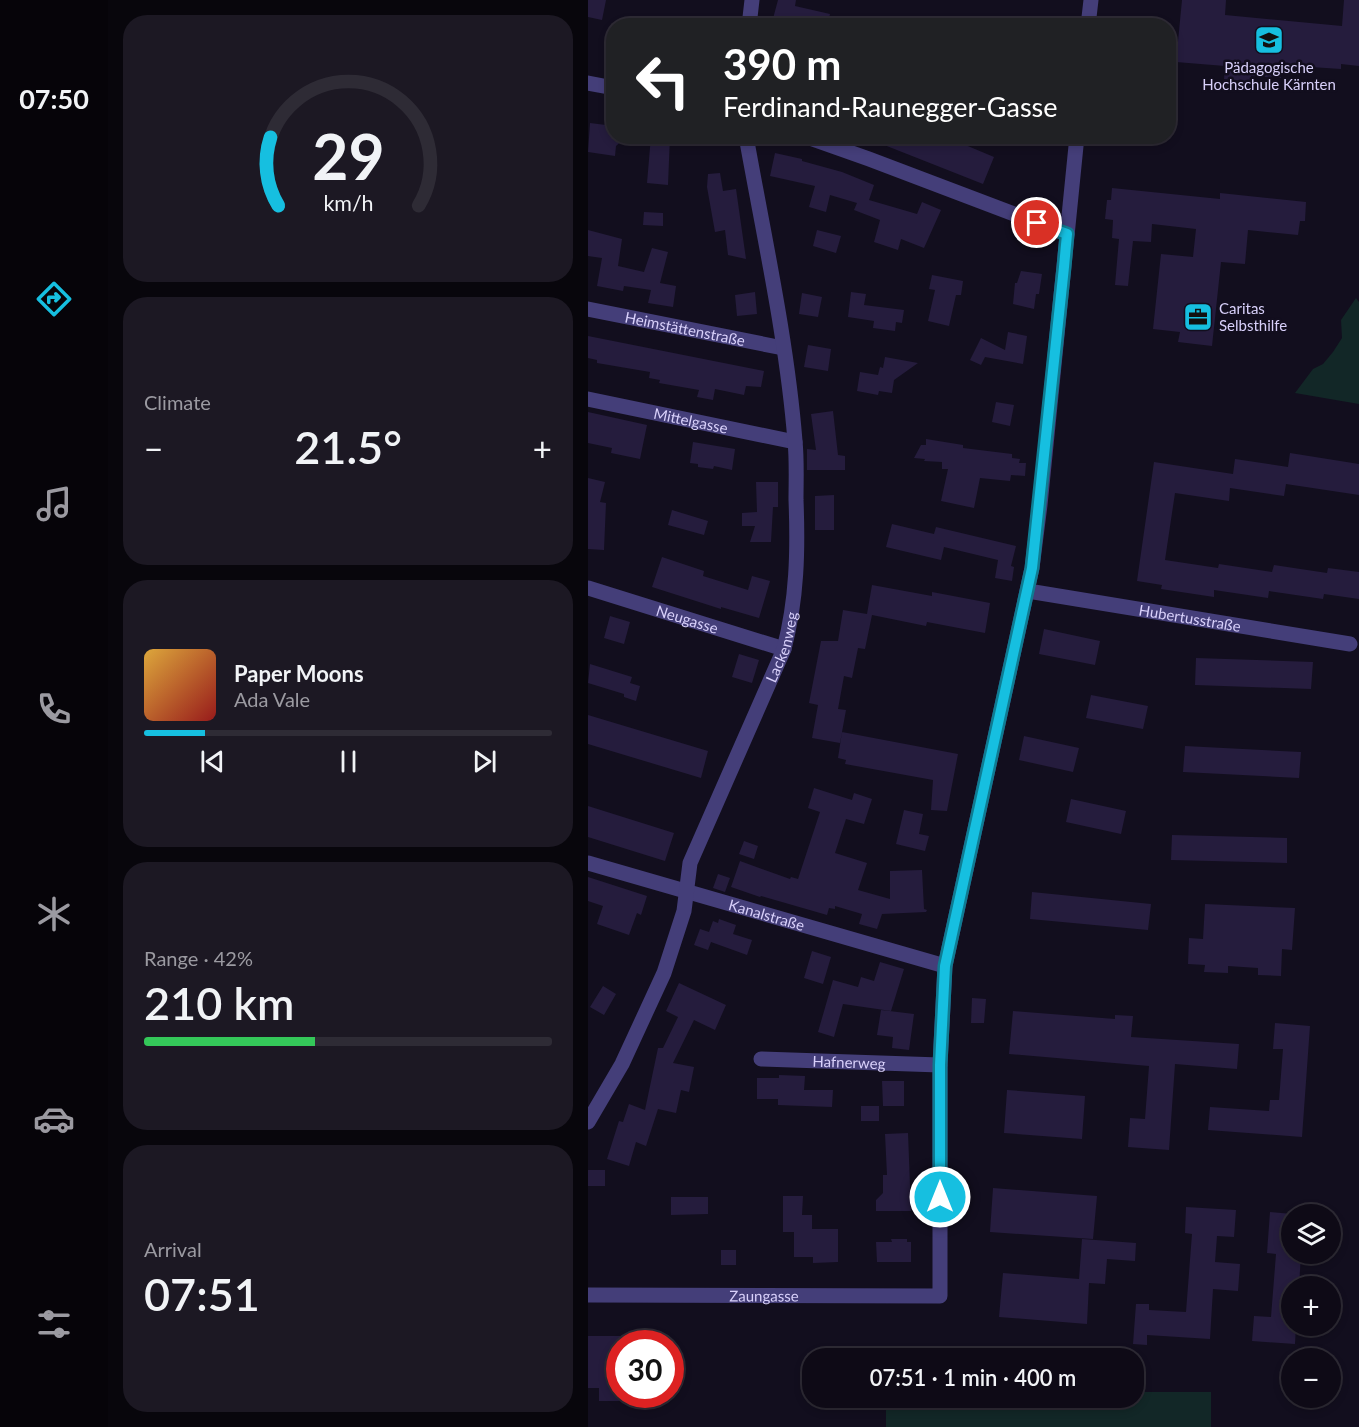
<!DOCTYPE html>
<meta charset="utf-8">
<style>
body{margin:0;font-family:Lato,sans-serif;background:#1c1823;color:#f1f3f6;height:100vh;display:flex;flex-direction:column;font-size:22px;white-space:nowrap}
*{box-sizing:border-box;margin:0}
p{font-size:20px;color:#9b9aa1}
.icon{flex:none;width:33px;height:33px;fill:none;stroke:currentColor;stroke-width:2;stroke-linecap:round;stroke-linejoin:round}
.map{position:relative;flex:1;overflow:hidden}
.side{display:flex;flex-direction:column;gap:15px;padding:15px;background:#08060c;width:480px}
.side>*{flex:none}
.guide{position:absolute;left:18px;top:18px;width:570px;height:126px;border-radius:24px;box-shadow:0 3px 9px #0003,0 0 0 2px #2e2b35;background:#202124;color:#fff;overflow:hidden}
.fabs{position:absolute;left:693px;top:1204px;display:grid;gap:12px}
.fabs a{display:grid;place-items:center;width:60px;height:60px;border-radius:50%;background:#0e0a16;box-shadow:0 3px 9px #0003,0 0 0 2px #2e2b35;font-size:30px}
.speed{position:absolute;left:18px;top:1330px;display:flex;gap:12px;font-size:30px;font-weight:700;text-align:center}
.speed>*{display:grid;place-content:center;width:78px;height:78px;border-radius:50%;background:#0e0a16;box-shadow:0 3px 9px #0003,0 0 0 2px #2e2b35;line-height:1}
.speed .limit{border:9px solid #d22;background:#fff;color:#111}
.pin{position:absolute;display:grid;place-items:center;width:51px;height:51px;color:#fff;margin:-26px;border:3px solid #fff;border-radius:50%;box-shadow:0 2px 6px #0007}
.me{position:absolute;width:66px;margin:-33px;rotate:0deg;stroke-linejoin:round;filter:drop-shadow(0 0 4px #0008)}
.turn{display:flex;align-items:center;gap:21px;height:126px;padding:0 18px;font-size:27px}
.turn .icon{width:78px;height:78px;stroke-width:2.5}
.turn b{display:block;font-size:42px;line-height:51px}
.big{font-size:45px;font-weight:600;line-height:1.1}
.side .tile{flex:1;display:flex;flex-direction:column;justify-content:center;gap:9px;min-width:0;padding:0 21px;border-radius:24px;background:#1c1823}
.side .dial{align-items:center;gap:0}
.dial svg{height:156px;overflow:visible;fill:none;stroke:#2e2b35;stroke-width:7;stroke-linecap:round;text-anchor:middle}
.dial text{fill:#f1f3f6;stroke:none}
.song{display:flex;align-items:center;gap:18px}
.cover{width:72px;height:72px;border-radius:9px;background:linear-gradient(135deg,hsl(40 70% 55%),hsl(0 70% 35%))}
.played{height:6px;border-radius:3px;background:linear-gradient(90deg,#16bfe0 15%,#2e2b35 15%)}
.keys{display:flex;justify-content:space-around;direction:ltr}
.heat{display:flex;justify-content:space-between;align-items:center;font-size:33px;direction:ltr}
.charge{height:9px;border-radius:4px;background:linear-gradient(90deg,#34c759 42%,#2e2b35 0)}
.trip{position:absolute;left:214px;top:1348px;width:342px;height:60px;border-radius:24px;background:#0e0a16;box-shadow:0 3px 9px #0003,0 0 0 2px #2e2b35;font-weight:600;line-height:60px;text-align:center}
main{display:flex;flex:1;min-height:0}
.tabs{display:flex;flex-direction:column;width:108px;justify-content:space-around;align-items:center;background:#060409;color:#9b9aa1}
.tabs .icon{width:42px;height:42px}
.tabs .selected{color:#16bfe0}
.tabs b{font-size:27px;color:#f1f3f6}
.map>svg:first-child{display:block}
</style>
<main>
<nav class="tabs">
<b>07:50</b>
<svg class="icon selected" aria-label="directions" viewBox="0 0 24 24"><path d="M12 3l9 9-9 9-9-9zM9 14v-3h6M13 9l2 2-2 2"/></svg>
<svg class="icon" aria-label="music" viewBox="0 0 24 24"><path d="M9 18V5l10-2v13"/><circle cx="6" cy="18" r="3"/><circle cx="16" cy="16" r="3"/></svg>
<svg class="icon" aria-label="phone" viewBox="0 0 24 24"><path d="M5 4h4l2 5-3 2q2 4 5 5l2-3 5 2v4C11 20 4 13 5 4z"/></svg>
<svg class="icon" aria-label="climate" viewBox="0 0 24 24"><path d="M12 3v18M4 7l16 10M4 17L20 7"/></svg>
<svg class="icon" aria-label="car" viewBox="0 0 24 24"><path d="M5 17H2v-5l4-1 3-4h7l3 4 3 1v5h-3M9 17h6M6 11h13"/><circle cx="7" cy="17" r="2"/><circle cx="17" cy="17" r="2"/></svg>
<svg class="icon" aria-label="filters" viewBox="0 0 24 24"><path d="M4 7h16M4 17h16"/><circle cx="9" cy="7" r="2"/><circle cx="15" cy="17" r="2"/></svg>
</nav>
<section class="side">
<div class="tile dial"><svg viewBox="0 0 100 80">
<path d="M14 69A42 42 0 1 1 86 69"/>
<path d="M14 69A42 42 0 0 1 10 34" stroke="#16bfe0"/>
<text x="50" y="56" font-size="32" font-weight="700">29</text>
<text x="50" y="72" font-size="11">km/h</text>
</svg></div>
<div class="tile"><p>Climate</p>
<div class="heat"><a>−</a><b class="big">21.5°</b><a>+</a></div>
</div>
<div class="tile">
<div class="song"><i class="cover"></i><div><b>Paper Moons</b><p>Ada Vale</p></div></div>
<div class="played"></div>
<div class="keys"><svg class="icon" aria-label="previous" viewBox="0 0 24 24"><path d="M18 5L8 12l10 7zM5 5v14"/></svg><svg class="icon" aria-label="pause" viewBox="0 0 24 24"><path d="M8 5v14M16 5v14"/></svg><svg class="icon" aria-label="next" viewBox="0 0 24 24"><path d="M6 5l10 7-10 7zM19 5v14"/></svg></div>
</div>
<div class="tile"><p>Range · 42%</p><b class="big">210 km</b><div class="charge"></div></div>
<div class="tile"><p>Arrival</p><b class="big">07:51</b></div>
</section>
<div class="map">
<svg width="771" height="1427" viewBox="0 0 771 1427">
<rect width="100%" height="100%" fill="#120e1e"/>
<path fill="#122727" d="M 768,298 L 771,302 L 771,404 L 707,393 L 725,369 L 735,364 L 745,352 L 754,338 L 753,320 Z
M 546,1392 L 623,1392 L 623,1427 L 298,1427 L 298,1398 L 546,1398 Z"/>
<path fill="#251c3d" d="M 0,0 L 18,0 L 14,20 L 0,17 Z
M 190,0 L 208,0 L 207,6 L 242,14 L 239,26 L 183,26 Z
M 594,0 L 638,0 L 637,15 L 754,26 L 756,0 L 771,0 L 771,66 L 753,64 L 753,69 L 723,67 L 723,74 L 693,72 L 693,78 L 663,76 L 663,82 L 636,79 L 637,66 L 588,62 Z
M 2,123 L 26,126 L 26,136 L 39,136 L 28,146 L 27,156 L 0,152 Z
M 63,136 L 82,136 L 80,185 L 59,183 Z
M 356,136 L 406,157 L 395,184 L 276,137 Z
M 187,153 L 214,159 L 214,161 L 254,172 L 286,185 L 281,200 L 329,214 L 334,202 L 353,210 L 336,248 L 313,239 L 310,250 L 286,242 L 292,220 L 266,210 L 269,203 L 242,195 L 238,212 L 221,207 L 227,186 L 182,176 Z
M 132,173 L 135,191 L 148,189 L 158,259 L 140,255 L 137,230 L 127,232 L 119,187 L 120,174 Z
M 524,188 L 632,199 L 632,193 L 718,202 L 717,221 L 712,221 L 710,235 L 660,230 L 657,264 L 633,262 L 624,346 L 590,342 L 592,332 L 565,329 L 573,254 L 605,257 L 608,229 L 564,224 L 563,242 L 545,241 L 540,286 L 527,285 L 531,239 L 524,238 L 525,220 L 517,219 L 519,200 L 523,200 Z
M 56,212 L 75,213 L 75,226 L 55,225 Z
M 0,230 L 34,239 L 30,266 L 56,272 L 64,248 L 80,252 L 72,283 L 88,286 L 85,307 L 60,303 L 63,290 L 36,286 L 35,291 L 9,286 L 14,258 L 0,256 Z
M 229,230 L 253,236 L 248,253 L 225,246 Z
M 433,271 L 454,274 L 451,294 L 448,294 L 446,309 L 425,304 L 427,283 L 429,283 Z
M 344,275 L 375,281 L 373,295 L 368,295 L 361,326 L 340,321 L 347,290 L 341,289 Z
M 167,292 L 169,314 L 149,316 L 147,295 Z
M 263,292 L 278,294 L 276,305 L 316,310 L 314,323 L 308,322 L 307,331 L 285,328 L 286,321 L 260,317 Z
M 214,293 L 234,297 L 230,317 L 211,314 Z
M 420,332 L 439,336 L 435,364 L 397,357 L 393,365 L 382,360 L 393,338 L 417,350 Z
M 0,336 L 176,371 L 173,387 L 158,386 L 156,395 L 127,389 L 125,400 L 109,397 L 111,390 L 71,383 L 72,380 L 61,378 L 62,372 L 9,363 L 9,360 L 0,358 Z
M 220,345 L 243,349 L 240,371 L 216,367 Z
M 297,357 L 330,363 L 306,380 L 304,393 L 291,391 L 290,395 L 269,391 L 272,372 L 290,375 L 292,367 L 295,368 Z
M 408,402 L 426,405 L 422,426 L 404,422 Z
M 245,411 L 250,455 L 257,456 L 257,470 L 219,470 L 219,449 L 228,450 L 223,414 Z
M 0,412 L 59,425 L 52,459 L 23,453 L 24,448 L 0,443 Z
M 338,439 L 375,445 L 375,448 L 424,454 L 424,458 L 432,459 L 431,463 L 438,463 L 437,476 L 423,475 L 422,481 L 392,478 L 386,508 L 353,501 L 360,469 L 354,469 L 354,462 L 336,461 L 337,459 L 326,458 L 333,445 L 338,445 Z
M 105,442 L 147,449 L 144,470 L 126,466 L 125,469 L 110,467 L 110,464 L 102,463 Z
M 702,453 L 771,464 L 771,495 L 698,484 L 696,496 L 642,488 L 641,501 L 587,493 L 577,560 L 630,568 L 631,564 L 684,572 L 686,565 L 739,573 L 740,568 L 771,572 L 771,599 L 736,594 L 735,599 L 681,591 L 680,598 L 626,590 L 626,597 L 573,589 L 574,585 L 549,581 L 566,462 L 645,474 L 647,459 L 700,467 Z
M 0,478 L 17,482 L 12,502 L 18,503 L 16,550 L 0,549 Z
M 168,482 L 190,482 L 190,507 L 185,507 L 183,542 L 162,542 L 167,526 L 154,526 L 154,513 L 169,512 Z
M 246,495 L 246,530 L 227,530 L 227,496 Z
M 84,510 L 120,521 L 116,535 L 80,525 Z
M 304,524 L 346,534 L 348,527 L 428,546 L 423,566 L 426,567 L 424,581 L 407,578 L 410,560 L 356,547 L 353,560 L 298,547 Z
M 74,557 L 116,571 L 115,576 L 160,590 L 164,576 L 182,581 L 171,618 L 133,607 L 133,609 L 64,587 Z
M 284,585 L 344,596 L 344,592 L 402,603 L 397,633 L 339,622 L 338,626 L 284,615 L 277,649 L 270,648 L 264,678 L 256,676 L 250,709 L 258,710 L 252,743 L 224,738 L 230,705 L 221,703 L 233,641 L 250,641 L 255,610 L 279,614 Z
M 22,616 L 42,622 L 36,644 L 16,638 Z
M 456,629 L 512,641 L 507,665 L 451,654 Z
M 151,654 L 171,660 L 164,683 L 144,677 Z
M 608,658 L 725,662 L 723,689 L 607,685 Z
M 2,664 L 44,677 L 42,683 L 52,686 L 48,701 L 36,697 L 36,694 L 0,683 Z
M 503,695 L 560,706 L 555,729 L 498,718 Z
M 0,715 L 120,751 L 113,778 L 0,744 Z
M 254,732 L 370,754 L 359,811 L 343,810 L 345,780 L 257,764 L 258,760 L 250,758 Z
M 436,736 L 491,748 L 485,772 L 431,760 Z
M 597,746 L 713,752 L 711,778 L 595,772 Z
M 226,788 L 264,800 L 266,793 L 284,799 L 276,824 L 258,819 L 247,853 L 279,863 L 270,890 L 302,899 L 302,871 L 334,870 L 336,909 L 339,910 L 338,912 L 294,914 L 289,929 L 271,924 L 274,914 L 247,906 L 247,909 L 241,908 L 239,915 L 173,896 L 172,897 L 143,887 L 152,861 L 202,879 L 203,877 L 210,879 L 232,812 L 220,808 Z
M 483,799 L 538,811 L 533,834 L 478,822 Z
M 0,806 L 86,833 L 77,861 L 0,837 Z
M 316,810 L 335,814 L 331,834 L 341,836 L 337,851 L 308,844 Z
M 584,835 L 699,838 L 699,863 L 583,860 Z
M 156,841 L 170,846 L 166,859 L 151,854 Z
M 130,874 L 142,878 L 137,892 L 125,888 Z
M 0,877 L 59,896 L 53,915 L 49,913 L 41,935 L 9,924 L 15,906 L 0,901 Z
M 444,892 L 563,904 L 560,930 L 442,919 Z
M 617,904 L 707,908 L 704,950 L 694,949 L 693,976 L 670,975 L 670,968 L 640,966 L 640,973 L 616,972 L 617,965 L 600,964 L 601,938 L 615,939 Z
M 131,919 L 148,925 L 145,934 L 164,940 L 159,955 L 123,942 L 120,950 L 106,945 L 112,929 L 121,932 L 125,921 L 130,923 Z
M 224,951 L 243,957 L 235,984 L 216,978 Z
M 292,962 L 316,969 L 303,1011 L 255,1004 L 246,1037 L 230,1032 L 245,980 L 270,987 L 273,977 L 286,981 Z
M 91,983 L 138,1005 L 127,1030 L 106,1020 L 85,1063 L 106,1067 L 101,1092 L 93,1090 L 88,1113 L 70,1109 L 58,1146 L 48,1142 L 41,1166 L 19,1159 L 31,1121 L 35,1122 L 41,1104 L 57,1110 L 70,1048 L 75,1048 L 90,1017 L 78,1011 Z
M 15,986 L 28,994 L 16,1015 L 2,1007 Z
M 384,998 L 398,999 L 396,1023 L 383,1023 Z
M 293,1010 L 326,1014 L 321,1050 L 304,1048 L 305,1037 L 289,1035 Z
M 425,1011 L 527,1019 L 527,1015 L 545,1016 L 543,1037 L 651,1044 L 649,1069 L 587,1064 L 581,1150 L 540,1147 L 542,1118 L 557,1119 L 561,1066 L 421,1054 Z
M 687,1023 L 722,1026 L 714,1137 L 620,1130 L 622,1107 L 681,1111 L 682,1100 L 691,1100 L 695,1049 L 685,1049 Z
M 191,1075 L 217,1076 L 216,1090 L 245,1090 L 244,1107 L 190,1105 L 190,1099 L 169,1099 L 169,1078 L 191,1078 Z
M 294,1081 L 316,1081 L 316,1106 L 295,1106 Z
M 419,1090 L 497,1096 L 494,1139 L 416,1133 Z
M 273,1106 L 291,1106 L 291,1121 L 273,1121 Z
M 320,1133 L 323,1211 L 288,1211 L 288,1200 L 295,1193 L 295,1175 L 299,1175 L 297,1134 Z
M 0,1170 L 17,1170 L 17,1186 L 0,1186 Z
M 405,1188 L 509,1196 L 505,1239 L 402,1232 Z
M 195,1196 L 215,1196 L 214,1215 L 224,1215 L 224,1229 L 250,1229 L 250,1262 L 225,1263 L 225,1257 L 206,1257 L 206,1232 L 195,1232 Z
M 83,1197 L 120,1197 L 120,1214 L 83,1215 Z
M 598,1207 L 648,1210 L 646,1237 L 629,1236 L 627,1262 L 652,1264 L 650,1291 L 625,1289 L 622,1339 L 559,1335 L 559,1345 L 545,1344 L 548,1304 L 561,1304 L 561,1310 L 598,1312 L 604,1234 L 597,1233 Z
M 682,1212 L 704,1214 L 704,1254 L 713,1254 L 711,1287 L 704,1287 L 704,1326 L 708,1326 L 707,1344 L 664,1341 L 666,1316 L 683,1317 L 688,1254 L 679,1253 Z
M 303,1239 L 319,1239 L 319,1242 L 323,1242 L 323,1262 L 289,1262 L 288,1242 L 304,1242 Z
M 494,1239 L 548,1243 L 547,1261 L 519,1259 L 517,1284 L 501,1283 L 499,1324 L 411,1317 L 415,1273 L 491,1279 Z
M 133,1250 L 148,1250 L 148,1265 L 133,1265 Z
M 0,1336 L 32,1336 L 32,1401 L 11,1401 L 11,1388 L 0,1388 Z"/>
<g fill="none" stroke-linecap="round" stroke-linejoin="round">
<g stroke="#443e79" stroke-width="15">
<path d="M 161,26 L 164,0"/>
<path d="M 500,26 L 503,0"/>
<path d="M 0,83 L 26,88"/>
<path d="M 216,136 L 281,159 L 479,234"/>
<path id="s1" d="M 0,309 L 195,348"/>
<path id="s2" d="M 0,399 L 207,442"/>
<path id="s3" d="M 0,588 L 196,649"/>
<path id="s4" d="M 440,591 L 762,644"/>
<path id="s5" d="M 0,863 L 357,966"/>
<path id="s6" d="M 173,1059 L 352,1065"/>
<path id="s7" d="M 0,1122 L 34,1064 L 76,973 L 96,911 L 102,863 L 196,649 C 209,599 210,551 208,500 C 208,481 209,461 207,441 C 199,340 176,237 158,136"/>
<path id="s8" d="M 0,1295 L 352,1296 L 352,1065 L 357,966 L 444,568 L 452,505 L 489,136"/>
</g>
</g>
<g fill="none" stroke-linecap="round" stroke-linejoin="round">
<g stroke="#0e7c92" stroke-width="15">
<path id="route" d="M 352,1197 L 352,1065 L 357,966 L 444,568 L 476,267 L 479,234 L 449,223"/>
</g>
<use href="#route" stroke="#16bfe0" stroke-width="10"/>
</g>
<defs>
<g id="school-square" transform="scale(1.5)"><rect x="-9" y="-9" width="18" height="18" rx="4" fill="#16bfe0" stroke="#120e1e"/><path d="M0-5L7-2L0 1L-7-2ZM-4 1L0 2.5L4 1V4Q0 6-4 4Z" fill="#111"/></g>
<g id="office-square" transform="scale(1.5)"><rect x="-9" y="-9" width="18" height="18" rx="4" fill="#16bfe0" stroke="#120e1e"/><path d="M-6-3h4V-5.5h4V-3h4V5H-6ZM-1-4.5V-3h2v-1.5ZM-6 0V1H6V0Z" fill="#111"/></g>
</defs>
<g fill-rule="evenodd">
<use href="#school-square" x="681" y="40"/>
<use href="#office-square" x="610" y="317"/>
</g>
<g text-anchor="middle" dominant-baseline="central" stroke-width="5" stroke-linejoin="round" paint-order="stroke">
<g font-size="15" fill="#d8d0fa" stroke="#120e1e">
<text x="681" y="67">Pädagogische<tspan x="681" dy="17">Hochschule Kärnten</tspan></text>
<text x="631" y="308" text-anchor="start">Caritas<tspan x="631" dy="17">Selbsthilfe</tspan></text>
</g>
<g font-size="15" fill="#d8d0fa" stroke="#120e1e">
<text stroke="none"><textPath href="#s1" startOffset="99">Heimstättenstraße</textPath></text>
<text stroke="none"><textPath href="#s2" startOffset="105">Mittelgasse</textPath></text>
<text stroke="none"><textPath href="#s4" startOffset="164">Hubertusstraße</textPath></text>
<text stroke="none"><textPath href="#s3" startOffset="104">Neugasse</textPath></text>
<text stroke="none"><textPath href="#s7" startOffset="516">Lackenweg</textPath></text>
<text stroke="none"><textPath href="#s5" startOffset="186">Kanalstraße</textPath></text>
<text stroke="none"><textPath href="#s6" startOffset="88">Hafnerweg</textPath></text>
<text stroke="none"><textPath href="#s8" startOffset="176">Zaungasse</textPath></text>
</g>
</g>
</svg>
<div class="fabs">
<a><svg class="icon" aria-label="layers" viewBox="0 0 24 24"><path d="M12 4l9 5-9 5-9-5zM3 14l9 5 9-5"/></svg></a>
<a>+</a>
<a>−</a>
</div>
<div class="speed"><div class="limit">30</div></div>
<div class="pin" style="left:449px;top:223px;background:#d93025"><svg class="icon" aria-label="arrive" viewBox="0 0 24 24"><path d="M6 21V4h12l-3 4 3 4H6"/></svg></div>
<svg class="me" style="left:352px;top:1197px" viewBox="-20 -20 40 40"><circle r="17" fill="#16bfe0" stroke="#fff" stroke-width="3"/><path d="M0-11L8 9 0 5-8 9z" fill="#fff"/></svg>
<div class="trip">07:51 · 1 min · 400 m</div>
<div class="guide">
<div class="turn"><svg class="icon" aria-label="left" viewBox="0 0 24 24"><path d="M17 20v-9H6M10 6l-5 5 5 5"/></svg><div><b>390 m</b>Ferdinand-Raunegger-Gasse</div></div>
</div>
</div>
</main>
